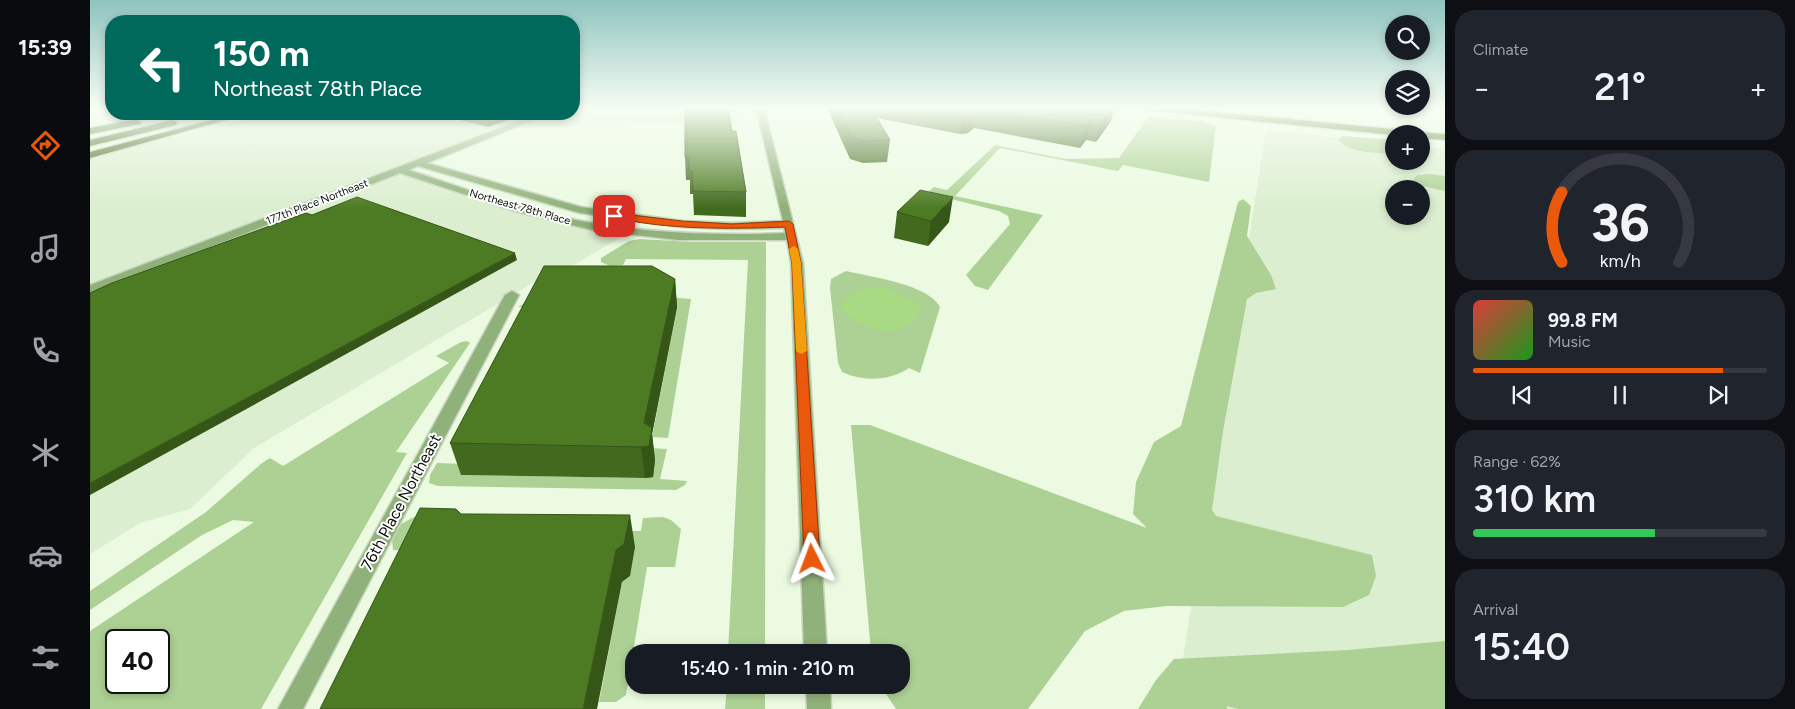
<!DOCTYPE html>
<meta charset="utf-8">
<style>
body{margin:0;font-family:Figtree,sans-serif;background:#20242c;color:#f1f3f6;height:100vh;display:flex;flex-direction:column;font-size:19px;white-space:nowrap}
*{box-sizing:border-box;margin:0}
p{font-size:16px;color:#9ea1a6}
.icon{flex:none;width:28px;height:28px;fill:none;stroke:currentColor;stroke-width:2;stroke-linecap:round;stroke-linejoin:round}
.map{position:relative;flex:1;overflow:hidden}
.side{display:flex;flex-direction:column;gap:10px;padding:10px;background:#0d0f14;width:350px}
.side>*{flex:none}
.hud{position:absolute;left:15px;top:15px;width:475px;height:105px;border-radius:20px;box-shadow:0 2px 8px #0003;background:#00695c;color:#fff;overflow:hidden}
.tools{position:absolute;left:1295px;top:15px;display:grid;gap:10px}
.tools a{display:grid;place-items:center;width:45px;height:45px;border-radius:50%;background:#171b24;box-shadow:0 2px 8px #0003;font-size:25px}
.speed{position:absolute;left:15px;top:629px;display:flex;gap:10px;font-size:25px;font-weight:700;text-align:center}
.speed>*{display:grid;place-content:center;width:65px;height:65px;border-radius:50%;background:#171b24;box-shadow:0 2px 8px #0003;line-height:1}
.speed .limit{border:2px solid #111;border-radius:8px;background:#fff;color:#111}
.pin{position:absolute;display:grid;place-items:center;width:42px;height:42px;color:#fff;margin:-21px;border-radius:10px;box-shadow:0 2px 8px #0006}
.me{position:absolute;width:55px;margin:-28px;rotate:357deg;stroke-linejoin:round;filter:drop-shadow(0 0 4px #0008)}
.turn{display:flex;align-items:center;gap:18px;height:105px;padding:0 25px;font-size:22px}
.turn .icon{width:65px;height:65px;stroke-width:2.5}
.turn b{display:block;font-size:35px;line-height:42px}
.big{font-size:38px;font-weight:600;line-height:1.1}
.side .card{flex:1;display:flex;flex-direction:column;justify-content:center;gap:8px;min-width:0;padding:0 18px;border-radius:20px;background:#20242c}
.side .dial{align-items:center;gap:0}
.dial svg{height:130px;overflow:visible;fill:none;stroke:#363941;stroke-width:7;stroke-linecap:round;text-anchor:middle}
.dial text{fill:#f1f3f6;stroke:none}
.song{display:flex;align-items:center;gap:15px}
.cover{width:60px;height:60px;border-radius:8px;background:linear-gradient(135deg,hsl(0 70% 55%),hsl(120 70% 35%))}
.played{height:5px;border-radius:2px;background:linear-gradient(90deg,#ea580c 85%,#363941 85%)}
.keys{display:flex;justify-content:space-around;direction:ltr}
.heat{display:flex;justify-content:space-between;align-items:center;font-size:28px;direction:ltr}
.charge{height:8px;border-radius:4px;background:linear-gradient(90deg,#34c759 62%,#363941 0)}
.trip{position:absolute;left:535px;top:644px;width:285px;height:50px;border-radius:20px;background:#171b24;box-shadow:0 2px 8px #0003;font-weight:600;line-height:50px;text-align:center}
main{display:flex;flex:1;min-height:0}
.dock{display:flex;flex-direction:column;width:90px;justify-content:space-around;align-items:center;background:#090b0e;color:#9ea1a6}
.dock .icon{width:35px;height:35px}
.dock .on{color:#ea580c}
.dock b{font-size:22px;color:#f1f3f6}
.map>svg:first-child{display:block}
</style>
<main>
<nav class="dock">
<b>15:39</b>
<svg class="icon on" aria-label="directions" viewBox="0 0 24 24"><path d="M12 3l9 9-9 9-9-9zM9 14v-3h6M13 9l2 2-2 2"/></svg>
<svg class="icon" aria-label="music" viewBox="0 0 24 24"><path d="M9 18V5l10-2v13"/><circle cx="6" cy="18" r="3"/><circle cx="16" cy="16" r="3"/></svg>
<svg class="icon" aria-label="phone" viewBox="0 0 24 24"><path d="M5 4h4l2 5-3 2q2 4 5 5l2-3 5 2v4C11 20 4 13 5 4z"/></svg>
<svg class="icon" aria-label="climate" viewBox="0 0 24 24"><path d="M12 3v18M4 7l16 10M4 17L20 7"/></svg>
<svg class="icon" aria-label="car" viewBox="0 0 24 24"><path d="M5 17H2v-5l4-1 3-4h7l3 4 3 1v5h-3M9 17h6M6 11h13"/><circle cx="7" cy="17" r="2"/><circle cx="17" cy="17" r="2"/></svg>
<svg class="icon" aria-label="filters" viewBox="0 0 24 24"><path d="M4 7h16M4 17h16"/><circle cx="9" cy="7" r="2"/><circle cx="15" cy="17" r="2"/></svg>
</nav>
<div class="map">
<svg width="1355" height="709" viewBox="0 0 1355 709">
<rect width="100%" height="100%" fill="#ebfae1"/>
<path fill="#dbeecf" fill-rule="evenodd" d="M 484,108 L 648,108 L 648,123 L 418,128 L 311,170 L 435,211 L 540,232 L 471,272 L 458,274 L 164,448 L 100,509 L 50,523 L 0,554 L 0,157 L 177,114 L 484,114 Z
M 1176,130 L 1304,144 L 1304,161 L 1331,161 L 1331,147 L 1355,149 L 1355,709 L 1085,709 ZM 1304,189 L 1331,189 L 1331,216 L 1304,216 Z"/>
<path fill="#add194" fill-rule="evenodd" d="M 1058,117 L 1110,121 L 1126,126 L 1119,182 L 1033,165 L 1028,171 L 910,148 L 865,196 L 953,215 L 898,290 L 885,286 L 876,275 L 920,224 L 918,216 L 909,211 L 837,193 L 844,187 L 857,190 L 905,145 L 976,159 L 1029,158 Z
M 1252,136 L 1304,140 L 1304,154 C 1287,152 1259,154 1249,140 Z
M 1340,174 L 1355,176 L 1355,191 L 1328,185 L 1323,180 L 1327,175 Z
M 1153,199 L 1161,206 L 1157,236 L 1181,275 L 1186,289 L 1166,293 L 1157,299 L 1133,431 L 1122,510 L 1126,516 L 1282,555 L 1286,576 L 1279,595 L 1253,607 L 1076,606 L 1034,611 L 995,631 L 938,709 L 806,709 L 790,685 L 811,685 L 811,652 L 781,652 L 761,425 L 780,425 L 1057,528 L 1043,514 L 1046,482 L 1064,442 L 1091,426 L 1148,202 Z
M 550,239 L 602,242 L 676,242 L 675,652 L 638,652 L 658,260 L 536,259 L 533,265 L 520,266 L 511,262 L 511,258 L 539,241 Z
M 756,271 C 781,277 838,284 850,307 L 830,373 L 819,368 C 800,381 773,382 752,372 L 748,363 L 740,288 L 741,279 Z
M 478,277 L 576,297 L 601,299 L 578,438 L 562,437 L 587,306 L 428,307 Z
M 377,341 L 380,343 L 306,452 L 317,453 L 171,709 L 0,709 L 0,631 L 164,522 L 143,520 L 112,535 L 0,610 L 0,591 L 116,512 L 172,463 L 180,458 L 193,466 L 359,363 L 346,356 L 371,342 ZM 27,640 L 69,640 L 69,682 L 26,682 Z
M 560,448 L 577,449 L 570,479 L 597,481 L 595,485 L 586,490 L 348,486 L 339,483 L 340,475 L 347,463 L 376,464 L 371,475 L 559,478 L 563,473 L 565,460 L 559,454 Z
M 324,517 L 360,517 L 338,552 L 303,550 L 302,538 L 311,524 Z
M 573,517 L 581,520 L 591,529 L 585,567 L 557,567 L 536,695 L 526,702 L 509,702 L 532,582 L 540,576 L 493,531 L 551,531 L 553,518 Z
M 1355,641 L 1355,709 L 1148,709 L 1137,706 L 1137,709 L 1048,709 L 1066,680 L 1084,659 L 1258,650 Z
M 637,685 L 675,685 L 675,709 L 635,709 Z"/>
<path fill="#a7da82" d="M 795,287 L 828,303 L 831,310 C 811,344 774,332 750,308 C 758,290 777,288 795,287 Z"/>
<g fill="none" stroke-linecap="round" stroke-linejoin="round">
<g stroke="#c7d5be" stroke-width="3">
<path id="minor" d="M 666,108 L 674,108 L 713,263 L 737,652 L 714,652 L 701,263 L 697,240 L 588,240 L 502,230 L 428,212 L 310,173 L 0,294 L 0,285 L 447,114 L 458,114 L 337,163 L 491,207 L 593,221 L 642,223 L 693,221 ZM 328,166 L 490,213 L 593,227 L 642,229 L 694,228 L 695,233 C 622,236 548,233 476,218 C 422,207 371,187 319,170 Z
M 422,291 L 429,295 L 213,709 L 188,709 L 415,295 Z
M 716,685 L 740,685 L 741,709 L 717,709 Z"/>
</g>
<g stroke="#c7d5be" stroke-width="3">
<path id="major" d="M 1053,108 L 1087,108 L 1323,131 L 1327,134 L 1304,135 L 1057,110 Z
M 1331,132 L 1355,134 L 1355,140 L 1331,138 L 1331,134 L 1327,134 Z"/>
</g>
<g stroke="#c7d5be" stroke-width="3">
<path id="highway" d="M 144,114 L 157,114 L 0,158 L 0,152 Z
M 47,119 L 51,122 L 50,124 L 0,134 L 0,128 Z
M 83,120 L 87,123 L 86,125 L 0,146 L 0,140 Z"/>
</g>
<use href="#minor" fill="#90b17a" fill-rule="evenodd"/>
<use href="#major" fill="#457218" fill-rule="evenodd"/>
<use href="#highway" fill="#335909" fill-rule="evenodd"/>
</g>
<path fill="#426a1e" d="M 595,108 L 656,192 L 656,217 L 604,215 L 603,194 L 600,194 L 600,180 L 596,180 L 595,157 Z
M 737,108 L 1024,108 L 1021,121 L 1006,142 L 996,140 L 990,148 L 884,128 L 878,133 L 870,134 L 787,118 L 800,140 L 797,162 L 773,163 L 760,159 Z
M 345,114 L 435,114 L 398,127 Z
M 807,212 L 859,222 L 838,246 L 804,238 Z
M 585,279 L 587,307 L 562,434 L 565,460 L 563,477 L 555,478 L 371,475 L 360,443 Z"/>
<path fill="#365618" d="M 887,108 L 884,128 L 878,133 L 870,134 L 873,113 Z
M 1021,108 L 1024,108 L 1021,121 L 1006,142 L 1012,121 Z
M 419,114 L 435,114 L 398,127 L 397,122 Z
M 1001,119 L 996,140 L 990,148 L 996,126 Z
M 863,197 L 859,222 L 838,246 L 841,221 Z
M 425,253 L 427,260 L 0,495 L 0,483 Z
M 585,279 L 587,307 L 562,434 L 565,460 L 563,477 L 555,478 L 551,447 L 554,423 Z
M 540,515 L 545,547 L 540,576 L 532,582 L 507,709 L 493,709 L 526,550 Z"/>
<path fill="#4d7b23" stroke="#365618" d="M 595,108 L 638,108 L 642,131 L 646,131 L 656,192 L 603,191 L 602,171 L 599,171 L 599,157 L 595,157 Z
M 747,108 L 781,108 L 800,140 L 775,141 L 762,137 Z
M 847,108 L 886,108 L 882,112 L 873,113 Z
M 892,108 L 1021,108 L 1012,121 L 1001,119 L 996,126 Z
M 366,114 L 419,114 L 397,122 Z
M 830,190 L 863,197 L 841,221 L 807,212 Z
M 267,197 L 425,253 L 0,483 L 0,293 L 22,283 L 216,213 L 222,215 Z
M 454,266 L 562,266 L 585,279 L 554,423 L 562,428 L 559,446 L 551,447 L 360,443 Z
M 330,508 L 366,509 L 371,514 L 381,514 L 540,515 L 534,544 L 526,550 L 493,709 L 230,709 Z"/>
<linearGradient id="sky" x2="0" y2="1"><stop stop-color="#8ec3bf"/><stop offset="0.52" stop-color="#f6fdf2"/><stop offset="1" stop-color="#f6fdf2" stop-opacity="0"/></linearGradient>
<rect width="1355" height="208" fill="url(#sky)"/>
<path fill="#ea580c" stroke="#983908" d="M 524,213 L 592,221 L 642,224 L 699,221 L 703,224 L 711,263 L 730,559 L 727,563 L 722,565 L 716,563 L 714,559 L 702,263 L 695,227 C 637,229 577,230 521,217 L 521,214 Z"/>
<path fill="#f59e0b" d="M 704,246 L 708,249 L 711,263 L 717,351 L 711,354 L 706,351 L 702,263 L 699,249 Z"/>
<g text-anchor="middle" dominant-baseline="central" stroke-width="4" stroke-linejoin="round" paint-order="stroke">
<g font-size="11" fill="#0c1109" stroke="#fff">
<text transform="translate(227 202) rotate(-21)">177th Place Northeast</text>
<text transform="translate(430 207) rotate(16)">Northeast 78th Place</text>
</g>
<g font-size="16" fill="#0c1109" stroke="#fff">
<text transform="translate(311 502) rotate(-62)">76th Place Northeast</text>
</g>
</g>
</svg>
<div class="tools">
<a><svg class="icon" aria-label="search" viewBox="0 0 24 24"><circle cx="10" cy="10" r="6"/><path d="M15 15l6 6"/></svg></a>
<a><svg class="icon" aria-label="layers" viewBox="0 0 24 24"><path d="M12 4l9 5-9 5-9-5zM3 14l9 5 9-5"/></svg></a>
<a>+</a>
<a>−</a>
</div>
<div class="speed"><div class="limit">40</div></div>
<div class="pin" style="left:524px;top:216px;background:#d93025"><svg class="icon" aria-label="arrive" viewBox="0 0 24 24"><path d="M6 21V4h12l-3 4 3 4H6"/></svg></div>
<svg class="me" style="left:722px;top:559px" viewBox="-20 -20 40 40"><path d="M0-17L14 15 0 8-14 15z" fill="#ea580c" stroke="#fff" stroke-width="4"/></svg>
<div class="trip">15:40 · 1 min · 210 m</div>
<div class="hud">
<div class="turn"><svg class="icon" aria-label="left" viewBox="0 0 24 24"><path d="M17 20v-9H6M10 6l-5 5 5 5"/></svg><div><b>150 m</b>Northeast 78th Place</div></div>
</div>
</div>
<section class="side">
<div class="card"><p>Climate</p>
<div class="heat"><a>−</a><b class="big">21°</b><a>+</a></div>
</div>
<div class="card dial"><svg viewBox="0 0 100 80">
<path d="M14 69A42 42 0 1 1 86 69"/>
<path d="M14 69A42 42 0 0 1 14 26" stroke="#ea580c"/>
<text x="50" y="56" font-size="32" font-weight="700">36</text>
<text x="50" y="72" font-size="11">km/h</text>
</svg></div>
<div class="card">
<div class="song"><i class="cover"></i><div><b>99.8 FM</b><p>Music</p></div></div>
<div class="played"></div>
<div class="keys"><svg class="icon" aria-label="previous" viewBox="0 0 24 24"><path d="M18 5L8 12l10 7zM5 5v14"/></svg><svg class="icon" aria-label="pause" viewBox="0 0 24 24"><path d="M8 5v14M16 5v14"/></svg><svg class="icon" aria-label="next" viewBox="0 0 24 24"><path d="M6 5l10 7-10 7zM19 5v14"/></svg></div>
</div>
<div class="card"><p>Range · 62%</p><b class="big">310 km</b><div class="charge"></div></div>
<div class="card"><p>Arrival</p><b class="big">15:40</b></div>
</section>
</main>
